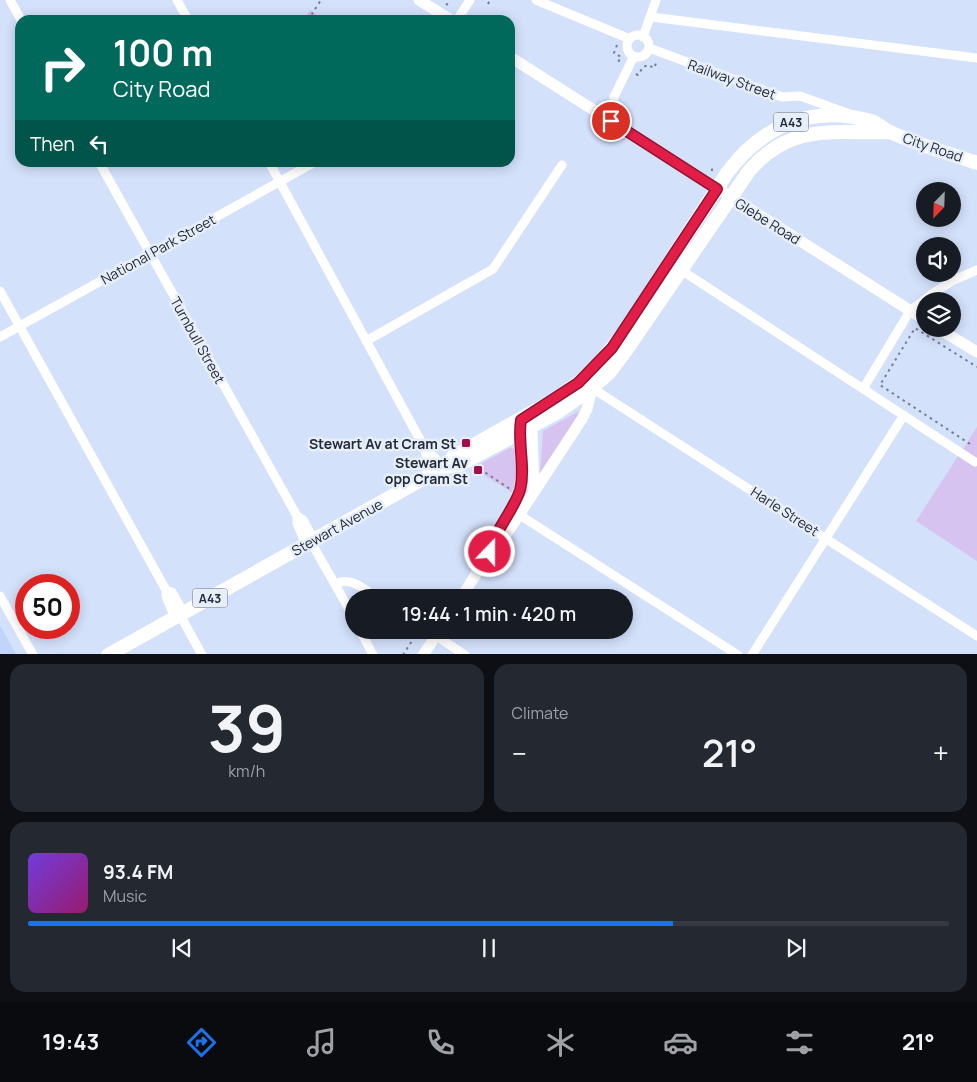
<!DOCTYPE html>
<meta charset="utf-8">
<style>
body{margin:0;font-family:Manrope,sans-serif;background:#242831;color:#f1f3f6;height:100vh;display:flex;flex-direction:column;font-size:19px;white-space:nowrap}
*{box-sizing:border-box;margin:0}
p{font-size:16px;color:#9ea1a6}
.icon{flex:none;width:28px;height:28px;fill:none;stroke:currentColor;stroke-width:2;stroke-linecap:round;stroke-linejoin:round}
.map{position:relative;height:654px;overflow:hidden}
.details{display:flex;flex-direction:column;gap:10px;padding:10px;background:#0d0f14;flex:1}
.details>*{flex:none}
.banner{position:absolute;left:15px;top:15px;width:500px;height:152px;border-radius:15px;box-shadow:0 2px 12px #0003;background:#00695c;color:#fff;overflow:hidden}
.needle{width:32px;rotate:203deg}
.controls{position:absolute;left:916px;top:182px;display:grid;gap:10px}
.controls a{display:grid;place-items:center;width:45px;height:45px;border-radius:50%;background:#171b24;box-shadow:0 2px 12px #0003;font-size:25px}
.speed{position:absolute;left:15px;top:574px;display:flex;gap:10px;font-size:25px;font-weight:700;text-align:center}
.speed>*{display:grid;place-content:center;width:65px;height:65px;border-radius:50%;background:#171b24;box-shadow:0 2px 12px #0003;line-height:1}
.speed .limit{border:8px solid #d22;background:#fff;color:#111}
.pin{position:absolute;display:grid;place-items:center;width:42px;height:42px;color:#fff;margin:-21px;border:2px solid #fff;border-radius:50%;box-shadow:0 1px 5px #0007}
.me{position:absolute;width:55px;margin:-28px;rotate:22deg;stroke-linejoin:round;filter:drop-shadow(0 0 4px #0008)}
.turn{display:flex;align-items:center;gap:18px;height:105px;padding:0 15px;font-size:22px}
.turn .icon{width:65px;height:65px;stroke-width:2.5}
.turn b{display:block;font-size:35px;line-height:42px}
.then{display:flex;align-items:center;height:48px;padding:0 15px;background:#0003;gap:10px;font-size:19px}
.big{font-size:38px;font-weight:600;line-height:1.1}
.details .widget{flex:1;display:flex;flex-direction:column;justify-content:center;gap:8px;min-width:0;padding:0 18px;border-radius:15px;background:#242831}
.details .dial{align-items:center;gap:0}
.dial b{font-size:65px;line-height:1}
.song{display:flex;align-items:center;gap:15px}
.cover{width:60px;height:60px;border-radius:8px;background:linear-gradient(135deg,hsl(260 70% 55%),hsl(320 70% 35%))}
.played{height:5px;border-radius:2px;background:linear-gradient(90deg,#1a73e8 70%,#363941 70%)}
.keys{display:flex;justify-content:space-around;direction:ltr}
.heat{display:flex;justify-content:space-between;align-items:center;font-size:28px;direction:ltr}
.details .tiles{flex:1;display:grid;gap:10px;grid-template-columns:1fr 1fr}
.widget:last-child{grid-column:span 2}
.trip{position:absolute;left:345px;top:589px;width:288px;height:50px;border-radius:25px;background:#171b24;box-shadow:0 2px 12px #0003;font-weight:600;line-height:50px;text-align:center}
.dock{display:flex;height:80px;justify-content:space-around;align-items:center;background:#090b0e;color:#9ea1a6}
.dock .icon{width:35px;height:35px}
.dock .current{color:#1a73e8}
.dock b{font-size:22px;color:#f1f3f6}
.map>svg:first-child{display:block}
</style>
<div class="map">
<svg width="977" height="655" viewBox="0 0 977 655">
<rect width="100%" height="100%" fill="#d4e1fb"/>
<path fill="#c1d5fb" d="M 0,625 L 16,654 L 0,654 Z"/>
<path fill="#d7c3ef" d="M 310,10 L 325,20 L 303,20 Z
M 583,409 L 540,474 L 543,431 Z
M 977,427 L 977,561 L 916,521 Z
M 510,448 L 515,449 L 520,457 L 513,493 L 473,468 Z"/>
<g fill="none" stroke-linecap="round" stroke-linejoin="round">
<path stroke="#767f92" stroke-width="2" stroke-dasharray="2.5 4" stroke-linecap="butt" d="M 488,4 L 490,0
M 446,5 L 447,4 L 451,6
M 471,18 L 473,20
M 308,20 L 321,0
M 617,45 L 614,53 L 621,57 L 617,64
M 636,74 L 638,75 L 643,67 L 648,65 L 654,68 L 657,61
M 712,171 L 712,168
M 970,444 L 880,385 L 915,328 L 977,367
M 480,469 L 510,489
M 403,655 L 417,633"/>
<path stroke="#fff" stroke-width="9" d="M 10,0 L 21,20
M 177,0 L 188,20
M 536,0 L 630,39
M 651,17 L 977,58
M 457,20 L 470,0
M627 46a11 11 0 1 1 22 0a11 11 0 1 1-22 0Z
M 643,37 L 656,0
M 649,48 L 782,97 L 800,96 L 847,113
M 611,121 L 614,97 L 634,56
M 99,162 L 297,516 L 303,520 L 314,540
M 269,162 L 424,447 L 444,467
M 681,270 L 975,462
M 0,291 L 166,590 L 166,596 L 175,618
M 0,337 L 315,162
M 366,341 L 493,269 L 562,165
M 592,388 L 977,636
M 863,389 L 910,311 L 933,293 L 954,280 L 977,270
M 424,447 L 431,474
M 515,512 L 738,655
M 297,516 L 297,523 L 306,545
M 311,542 L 354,618
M 335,584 C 351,576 364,589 377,598
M 166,590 L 172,592 L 184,613
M 0,596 L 33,655
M 180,615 L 202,655
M 360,630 L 373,655
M 427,630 L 465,655
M 752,655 L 904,415"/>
<path stroke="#fff" stroke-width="11" d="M 419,0 L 451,20
M 510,57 L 925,320
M 939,329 L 977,352
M 490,552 L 500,544 L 582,419 L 587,409 L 592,388
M 461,598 L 490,552 L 493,539 L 511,510 L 519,490 L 522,472 L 519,433 L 521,420 L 532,427 L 534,491
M 423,655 L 440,630"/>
<path stroke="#fff" stroke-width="14" d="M 444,467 L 454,456 L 552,401 L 578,383 L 601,361 L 623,334 L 727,173 C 763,125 812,104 871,121 C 878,123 884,130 890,132 C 918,145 948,153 977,163
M 108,655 L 444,467 L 459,465 L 558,412 L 592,388 L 609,373 L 627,349 L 749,171 C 791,122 833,134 889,132"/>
</g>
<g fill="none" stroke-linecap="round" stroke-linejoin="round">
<g stroke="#92132f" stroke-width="12">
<path id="route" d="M 490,552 C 495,529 513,512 520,490 C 526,467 517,443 521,420 L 578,383 L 612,348 L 717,189 L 611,121"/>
</g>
<use href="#route" stroke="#e11d48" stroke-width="9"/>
</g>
<g fill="#a50d47" stroke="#e7eefb" stroke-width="2">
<rect x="461" y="438" width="10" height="10" rx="2.5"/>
<rect x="473" y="465" width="10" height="10" rx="2.5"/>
</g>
<g text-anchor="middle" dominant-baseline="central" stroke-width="5" stroke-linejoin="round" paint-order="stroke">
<g fill="#e7eefb" stroke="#5e6571" stroke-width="1">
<rect x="773.5" y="112.5" width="35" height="19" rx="4"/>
<rect x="192.5" y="588.5" width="35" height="19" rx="4"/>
</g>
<g font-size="12" font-weight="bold" fill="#242a36">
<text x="791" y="122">A43</text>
<text x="210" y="598">A43</text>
</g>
<g font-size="14" fill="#242a36" stroke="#e7eefb">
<text transform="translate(732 79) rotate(20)">Railway Street</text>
<text transform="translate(933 147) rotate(19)">City Road</text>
<text transform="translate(768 221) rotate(32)">Glebe Road</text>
<text transform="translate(158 249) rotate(-29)">National Park Street</text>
<text transform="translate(198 340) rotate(61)">Turnbull Street</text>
<text transform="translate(785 511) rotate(33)">Harle Street</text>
<text transform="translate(337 527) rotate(-29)">Stewart Avenue</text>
</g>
<g font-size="14" font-weight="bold" fill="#242a36" stroke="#e7eefb" text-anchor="end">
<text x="456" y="443">Stewart Av at Cram St</text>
<text x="468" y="462">Stewart Av<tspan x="468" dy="16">opp Cram St</tspan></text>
</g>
</g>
</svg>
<div class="controls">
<a><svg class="needle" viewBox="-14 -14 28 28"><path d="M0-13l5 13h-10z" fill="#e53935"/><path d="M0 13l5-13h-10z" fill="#9ea1a6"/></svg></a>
<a><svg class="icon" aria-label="sound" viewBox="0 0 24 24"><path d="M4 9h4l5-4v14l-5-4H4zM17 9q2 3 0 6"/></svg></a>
<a><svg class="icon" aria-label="layers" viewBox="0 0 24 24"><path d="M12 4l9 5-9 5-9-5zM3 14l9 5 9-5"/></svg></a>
</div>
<div class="speed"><div class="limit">50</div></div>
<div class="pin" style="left:611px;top:121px;background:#d93025"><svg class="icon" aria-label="arrive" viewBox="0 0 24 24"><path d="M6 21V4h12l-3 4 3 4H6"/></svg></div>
<svg class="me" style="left:490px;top:552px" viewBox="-20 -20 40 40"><circle r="17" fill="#e11d48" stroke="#fff" stroke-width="3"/><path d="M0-11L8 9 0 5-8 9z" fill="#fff"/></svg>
<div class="trip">19:44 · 1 min · 420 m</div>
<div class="banner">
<div class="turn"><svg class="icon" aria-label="right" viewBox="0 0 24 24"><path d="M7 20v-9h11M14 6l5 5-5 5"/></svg><div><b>100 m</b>City Road</div></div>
<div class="then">Then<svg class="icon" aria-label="left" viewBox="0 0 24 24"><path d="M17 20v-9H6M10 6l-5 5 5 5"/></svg></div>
</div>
</div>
<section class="details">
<div class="tiles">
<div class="widget dial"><b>39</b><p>km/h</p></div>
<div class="widget"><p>Climate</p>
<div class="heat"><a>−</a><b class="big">21°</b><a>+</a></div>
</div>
<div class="widget">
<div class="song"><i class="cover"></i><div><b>93.4 FM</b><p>Music</p></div></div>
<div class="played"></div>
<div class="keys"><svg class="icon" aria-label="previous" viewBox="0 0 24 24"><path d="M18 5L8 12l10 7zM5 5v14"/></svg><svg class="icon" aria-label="pause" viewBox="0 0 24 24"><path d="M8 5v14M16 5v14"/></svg><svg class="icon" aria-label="next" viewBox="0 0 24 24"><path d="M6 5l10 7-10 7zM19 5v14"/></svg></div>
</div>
</div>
</section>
<nav class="dock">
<b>19:43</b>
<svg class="icon current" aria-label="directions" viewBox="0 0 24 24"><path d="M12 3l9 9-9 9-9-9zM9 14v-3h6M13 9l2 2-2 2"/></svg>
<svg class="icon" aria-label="music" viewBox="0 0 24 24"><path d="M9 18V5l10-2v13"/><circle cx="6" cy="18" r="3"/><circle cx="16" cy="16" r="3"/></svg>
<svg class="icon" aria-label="phone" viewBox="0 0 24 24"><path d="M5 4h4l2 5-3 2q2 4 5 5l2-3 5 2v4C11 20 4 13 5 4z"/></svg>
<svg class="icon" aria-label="climate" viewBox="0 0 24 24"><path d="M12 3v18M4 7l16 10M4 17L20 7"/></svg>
<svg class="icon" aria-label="car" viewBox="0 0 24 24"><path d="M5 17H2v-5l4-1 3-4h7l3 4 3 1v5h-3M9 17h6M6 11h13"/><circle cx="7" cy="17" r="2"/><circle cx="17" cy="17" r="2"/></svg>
<svg class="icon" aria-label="filters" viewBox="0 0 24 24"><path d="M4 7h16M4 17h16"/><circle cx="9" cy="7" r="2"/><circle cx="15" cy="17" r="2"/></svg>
<b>21°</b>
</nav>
